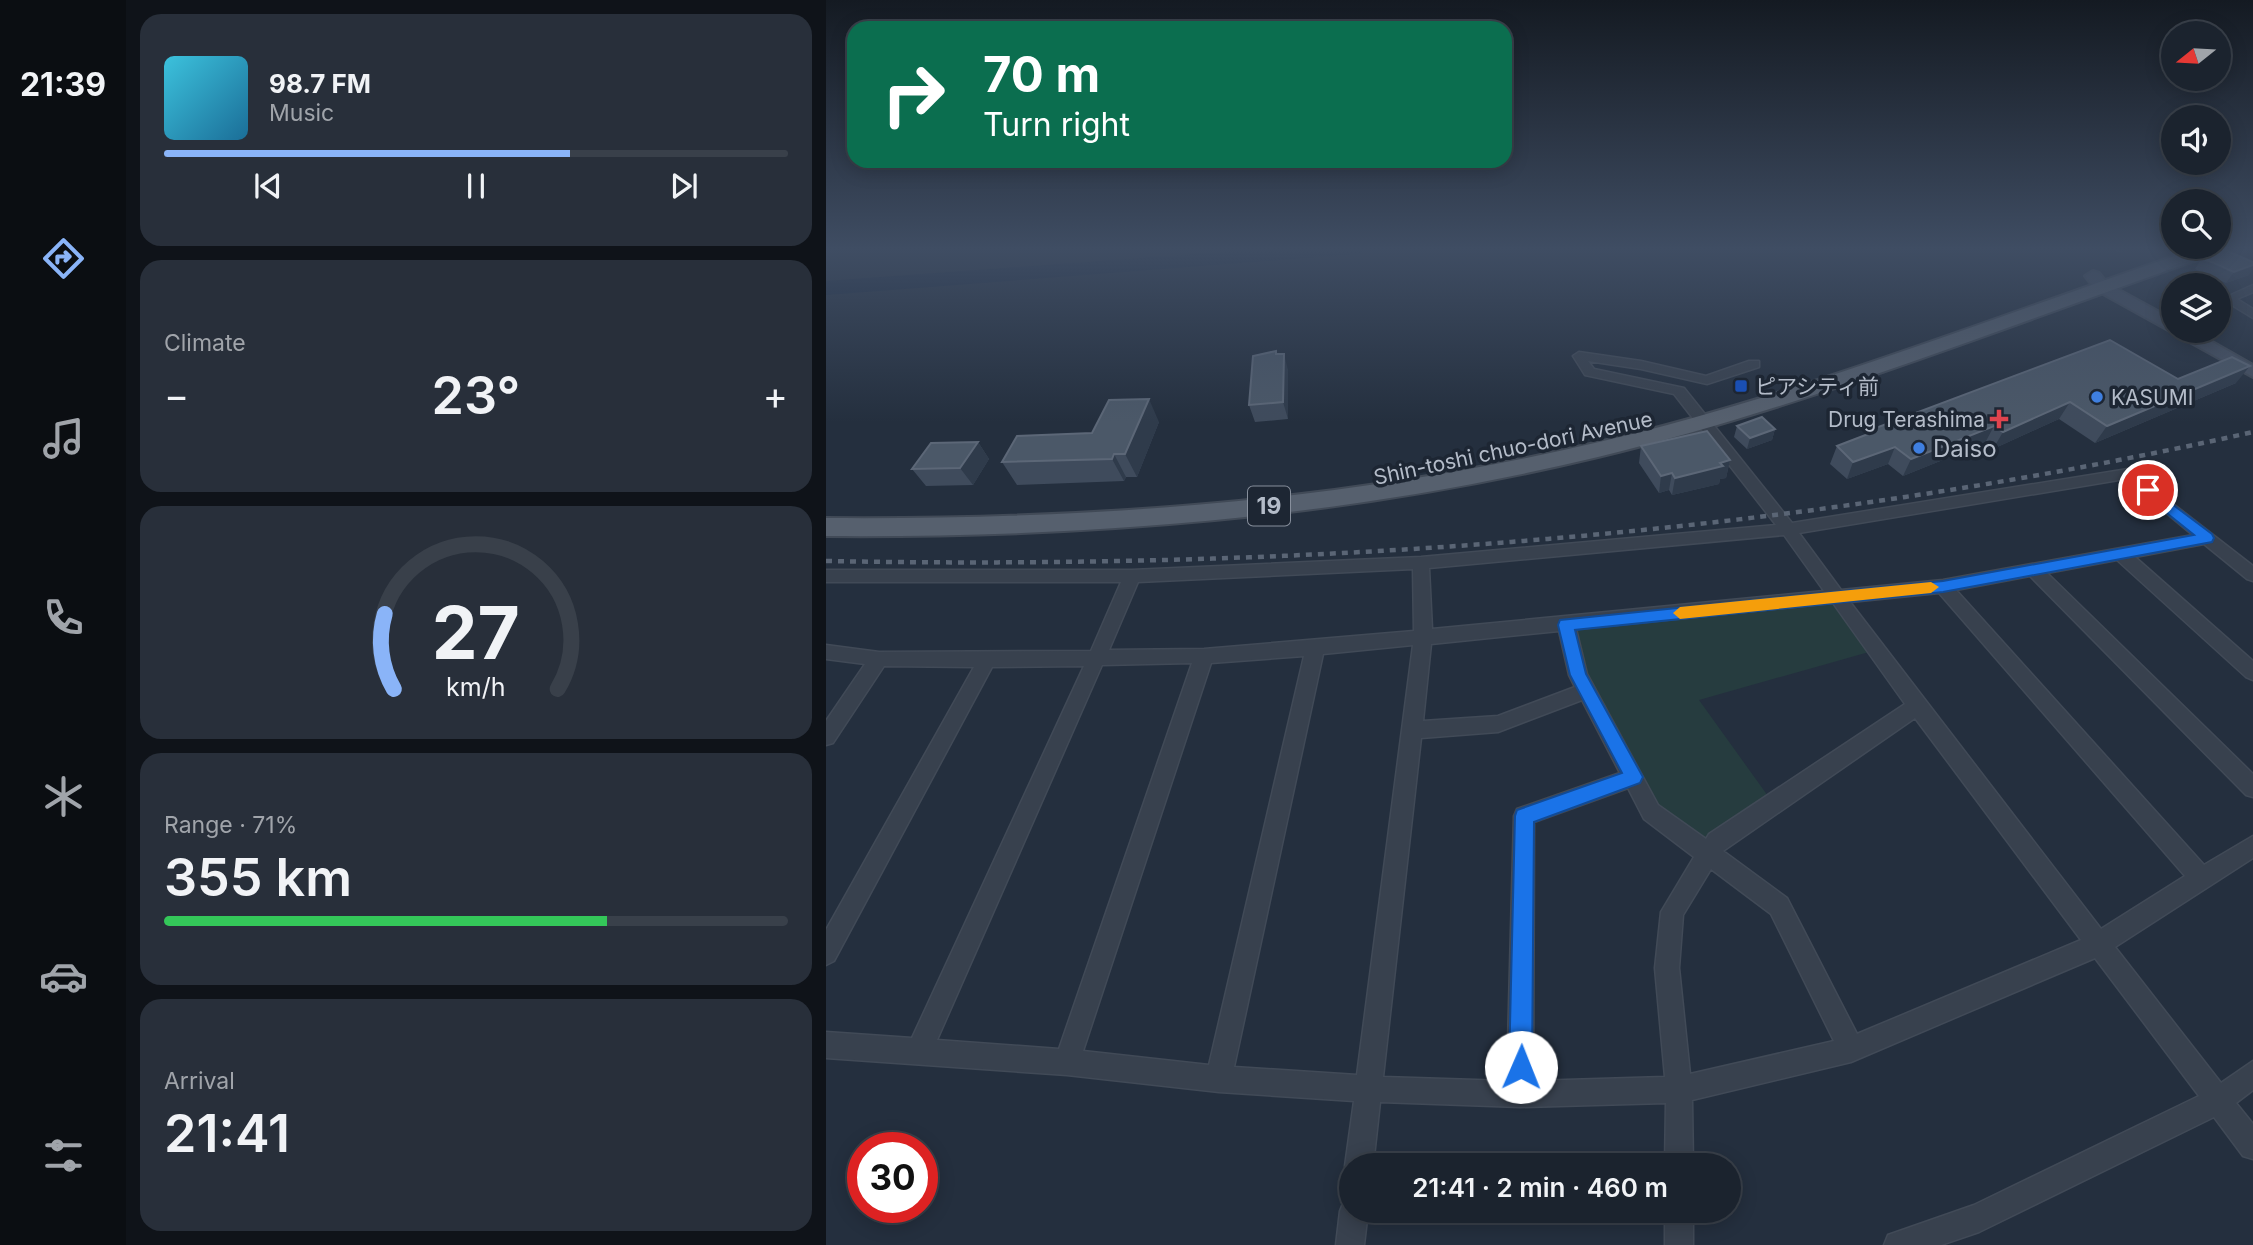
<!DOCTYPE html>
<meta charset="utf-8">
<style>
body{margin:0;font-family:Inter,"Noto Sans JP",sans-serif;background:#282f3a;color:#f1f3f6;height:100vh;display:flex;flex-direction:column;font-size:26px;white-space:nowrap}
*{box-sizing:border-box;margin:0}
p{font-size:23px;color:#a0a4aa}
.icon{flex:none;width:38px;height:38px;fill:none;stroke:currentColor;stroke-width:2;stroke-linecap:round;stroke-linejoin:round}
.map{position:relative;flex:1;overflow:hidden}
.drawer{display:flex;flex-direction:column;gap:14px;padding:14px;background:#0f1319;width:700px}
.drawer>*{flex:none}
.hud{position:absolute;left:21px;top:21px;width:665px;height:147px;border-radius:21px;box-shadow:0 4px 18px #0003,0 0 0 2px #39404a;background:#0b6e4f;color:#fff;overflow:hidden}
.needle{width:46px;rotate:252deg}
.tools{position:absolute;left:1335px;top:21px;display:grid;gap:14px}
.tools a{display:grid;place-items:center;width:70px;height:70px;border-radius:50%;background:#1b232e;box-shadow:0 4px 18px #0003,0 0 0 2px #39404a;font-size:35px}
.speed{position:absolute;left:21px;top:1132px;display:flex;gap:14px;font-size:35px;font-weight:700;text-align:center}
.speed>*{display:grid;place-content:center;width:91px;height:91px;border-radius:50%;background:#1b232e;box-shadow:0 4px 18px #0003,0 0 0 2px #39404a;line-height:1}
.speed .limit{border:10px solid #d22;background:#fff;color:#111}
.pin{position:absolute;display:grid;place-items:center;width:60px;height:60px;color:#fff;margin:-30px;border:4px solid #fff;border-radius:50%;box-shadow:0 2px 7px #0007}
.me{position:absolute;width:77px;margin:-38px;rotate:1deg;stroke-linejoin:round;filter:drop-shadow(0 0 5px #0008)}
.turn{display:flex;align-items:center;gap:24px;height:147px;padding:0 21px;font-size:32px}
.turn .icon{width:91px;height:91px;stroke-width:2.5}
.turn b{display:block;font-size:49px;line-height:60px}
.big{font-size:52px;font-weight:600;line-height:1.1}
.drawer .tile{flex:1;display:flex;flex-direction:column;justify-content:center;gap:10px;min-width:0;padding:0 24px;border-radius:21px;background:#282f3a}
.drawer .dial{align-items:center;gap:0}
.dial svg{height:182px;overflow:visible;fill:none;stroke:#39404a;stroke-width:7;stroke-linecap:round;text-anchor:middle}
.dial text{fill:#f1f3f6;stroke:none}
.song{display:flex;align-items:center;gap:21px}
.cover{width:84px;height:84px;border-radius:10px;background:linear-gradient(135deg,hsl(190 70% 55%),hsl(200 70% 35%))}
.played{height:7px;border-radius:4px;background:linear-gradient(90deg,#8ab4f8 65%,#39404a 65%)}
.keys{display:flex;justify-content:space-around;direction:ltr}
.heat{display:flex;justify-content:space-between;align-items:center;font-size:38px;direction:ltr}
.charge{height:10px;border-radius:5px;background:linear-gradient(90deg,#34c759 71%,#39404a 0)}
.trip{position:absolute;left:513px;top:1153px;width:402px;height:70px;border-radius:35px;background:#1b232e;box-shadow:0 4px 18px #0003,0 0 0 2px #39404a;font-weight:600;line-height:70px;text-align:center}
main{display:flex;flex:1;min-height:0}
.tabs{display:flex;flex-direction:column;width:126px;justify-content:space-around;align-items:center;background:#0b0e12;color:#a0a4aa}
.tabs .icon{width:49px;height:49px}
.tabs .current{color:#8ab4f8}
.tabs b{font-size:32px;color:#f1f3f6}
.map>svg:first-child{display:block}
</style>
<main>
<nav class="tabs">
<b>21:39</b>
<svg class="icon current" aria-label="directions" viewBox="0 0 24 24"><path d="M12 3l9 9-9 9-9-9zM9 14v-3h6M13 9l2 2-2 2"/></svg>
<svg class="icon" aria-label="music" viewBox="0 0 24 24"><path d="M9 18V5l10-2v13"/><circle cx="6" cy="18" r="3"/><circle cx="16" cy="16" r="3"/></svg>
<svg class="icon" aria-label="phone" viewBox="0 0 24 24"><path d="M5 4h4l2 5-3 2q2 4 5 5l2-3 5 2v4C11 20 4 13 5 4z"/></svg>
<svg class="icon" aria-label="climate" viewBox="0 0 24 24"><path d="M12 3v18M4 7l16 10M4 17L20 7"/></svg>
<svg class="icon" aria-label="car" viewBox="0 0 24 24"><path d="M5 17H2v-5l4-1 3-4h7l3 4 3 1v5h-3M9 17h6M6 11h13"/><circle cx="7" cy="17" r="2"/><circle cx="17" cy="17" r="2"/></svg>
<svg class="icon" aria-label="filters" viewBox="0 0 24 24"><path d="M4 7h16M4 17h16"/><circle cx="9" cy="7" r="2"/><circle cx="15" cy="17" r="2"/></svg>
</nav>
<section class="drawer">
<div class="tile">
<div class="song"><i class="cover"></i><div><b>98.7 FM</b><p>Music</p></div></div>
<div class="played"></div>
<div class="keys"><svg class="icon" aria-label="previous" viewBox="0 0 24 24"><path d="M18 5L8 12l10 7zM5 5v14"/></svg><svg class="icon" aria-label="pause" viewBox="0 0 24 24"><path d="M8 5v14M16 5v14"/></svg><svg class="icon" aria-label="next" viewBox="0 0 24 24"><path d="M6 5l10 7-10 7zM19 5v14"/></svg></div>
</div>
<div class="tile"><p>Climate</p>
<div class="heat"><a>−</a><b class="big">23°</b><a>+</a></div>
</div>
<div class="tile dial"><svg viewBox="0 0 100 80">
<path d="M14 69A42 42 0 1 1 86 69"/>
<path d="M14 69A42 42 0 0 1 10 36" stroke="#8ab4f8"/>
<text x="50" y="56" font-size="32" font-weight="700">27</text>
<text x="50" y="72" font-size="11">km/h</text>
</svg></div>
<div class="tile"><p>Range · 71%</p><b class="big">355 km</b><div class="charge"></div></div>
<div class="tile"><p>Arrival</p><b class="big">21:41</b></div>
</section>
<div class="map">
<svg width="1427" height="1245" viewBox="0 0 1427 1245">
<rect width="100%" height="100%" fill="#242f3e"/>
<path fill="#263c3f" d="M 1011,596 L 1050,650 L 873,700 L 947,803 L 880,855 L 825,812 L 762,690 L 740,625 Z"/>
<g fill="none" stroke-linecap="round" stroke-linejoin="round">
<path fill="#17263c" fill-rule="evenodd" d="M 452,248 L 541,248 L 538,252 L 531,254 L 0,295 L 0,281 Z"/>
<g stroke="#414a57" stroke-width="3">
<path id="street" d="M 1427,285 L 1427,292 L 1411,299 L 1427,309 L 1427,318 L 1396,299 Z
M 753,352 L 815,361 L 880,376 L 923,361 L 933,361 L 933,367 L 881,384 L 815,369 L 762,361 L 768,369 L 858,388 L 966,523 L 1302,469 L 1427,566 L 1427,581 L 1421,579 L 1378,544 L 1309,557 L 1427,661 L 1427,680 L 1420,677 L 1291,560 L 1221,573 L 1427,774 L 1427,797 L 1420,795 L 1204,576 L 1130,590 L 1378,865 L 1427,836 L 1427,858 L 1289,947 L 1395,1083 L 1427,1061 L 1427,1090 L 1410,1103 L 1427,1124 L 1427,1159 L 1417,1156 L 1388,1117 L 1153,1232 L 1115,1245 L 1058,1245 L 1062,1235 L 1148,1205 L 1373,1096 L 1269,958 L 1025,1062 L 866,1100 L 867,1166 L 839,1166 L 840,1103 L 694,1107 L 554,1102 L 547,1166 L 525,1166 L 525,1176 L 519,1166 L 528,1101 L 393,1092 L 241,1075 L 0,1058 L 0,1032 L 86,1038 L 258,666 L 166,667 L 8,961 L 0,965 L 0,930 L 148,667 L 58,666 L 7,743 L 0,745 L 0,721 L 39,664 L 0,659 L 0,645 L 53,652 L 265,651 L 295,582 L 0,582 L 0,570 L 306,570 L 595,557 L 950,525 L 848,394 L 759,375 L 747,356 ZM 1299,479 L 1367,535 L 1117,580 L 1015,590 L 973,533 ZM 958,535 L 998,591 L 606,629 L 603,568 ZM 587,569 L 588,631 L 378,649 L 283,650 L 312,582 ZM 1113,593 L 1359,876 L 1275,929 L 1024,602 ZM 1007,603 L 1079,704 L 883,834 L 880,839 L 832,805 L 761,674 L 750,629 ZM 733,631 L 743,675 L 749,687 L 672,716 L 597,721 L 605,644 ZM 587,645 L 531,1075 L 408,1067 L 497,654 ZM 478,656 L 383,1065 L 257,1051 L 385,663 ZM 366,663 L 233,1049 L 111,1040 L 276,665 ZM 756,700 L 794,773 L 691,809 L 688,816 L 681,1081 L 557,1077 L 595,738 L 672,732 ZM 1089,718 L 1255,940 L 1031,1034 L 961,898 L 897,851 ZM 802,788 L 818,819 L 868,857 L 835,912 L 829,968 L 839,1077 L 707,1081 L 708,822 ZM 885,869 L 945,914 L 1008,1041 L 864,1074 L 853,968 L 857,915 Z
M 525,1198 L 525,1211 L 542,1211 L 538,1245 L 510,1245 L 514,1211 L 518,1201 Z
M 839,1211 L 867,1211 L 867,1245 L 839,1245 Z"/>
</g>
<g stroke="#414a57" stroke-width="4">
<path id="secondary" d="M 1267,271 L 1273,273 L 1282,284 L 1348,320 L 1348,331 L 1367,331 L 1427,365 L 1427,377 L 1270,290 L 1259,276 Z"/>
</g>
<g stroke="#414a57" stroke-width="4">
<path id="primary" d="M 1372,248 L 1397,248 L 1394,252 C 1188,323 984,406 772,457 C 518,518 261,538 0,536 L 0,518 C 260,520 519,502 773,442 C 977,394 1174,315 1372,248 Z"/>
</g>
<use href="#street" fill="#38414e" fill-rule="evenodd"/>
<use href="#secondary" fill="#465061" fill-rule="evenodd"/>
<use href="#primary" fill="#56606e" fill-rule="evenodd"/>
<path stroke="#5a6575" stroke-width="4.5" stroke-dasharray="6 6" stroke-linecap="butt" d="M 0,561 C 479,570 959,537 1427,432"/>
</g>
<path fill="#3f4b5c" d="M 1284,248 L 1305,248 L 1293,252 Z
M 1376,258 L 1423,275 L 1400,283 L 1369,269 Z
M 450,351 L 451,354 L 462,370 L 462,419 L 429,422 L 423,405 Z
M 1352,379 L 1410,383 L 1269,443 L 1233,419 L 1167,449 L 1159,443 L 1077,476 L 1062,464 L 1021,479 L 1004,464 L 1011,446 L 1046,433 L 1047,429 Z
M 333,422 L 311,477 L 300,477 L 298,481 L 191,485 L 176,462 L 266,433 Z
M 911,426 L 949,429 L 946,440 L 921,449 L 908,437 Z
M 152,442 L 163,459 L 147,485 L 100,486 L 86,469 Z
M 815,446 L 904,460 L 900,478 L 894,479 L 893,484 L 846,495 L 843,490 L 833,493 L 813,463 Z"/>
<path fill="#2f3b4b" d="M 1295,248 L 1305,248 L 1293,252 Z
M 1427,265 L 1427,269 L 1423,275 L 1400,283 L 1408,272 Z
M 458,354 L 462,370 L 462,419 L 457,402 Z
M 1424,366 L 1410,383 L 1269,443 L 1281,426 Z
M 323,399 L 333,422 L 311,477 L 299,454 Z
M 1244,402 L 1233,419 L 1167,449 L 1177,432 Z
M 1168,426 L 1159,443 L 1077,476 L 1085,459 Z
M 949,429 L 946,440 L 921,449 L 924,438 Z
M 152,442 L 163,459 L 147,485 L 134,468 Z
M 1069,447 L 1062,464 L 1021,479 L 1027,462 Z
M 288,454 L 300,477 L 298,481 L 286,459 Z
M 904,460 L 900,478 L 894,479 L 893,484 L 846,495 L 849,478 Z
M 846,473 L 843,490 L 833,493 L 835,476 Z"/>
<path fill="#4b5868" stroke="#5c6777" stroke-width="2" d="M 1399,250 L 1427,262 L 1427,265 L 1408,272 L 1376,258 Z
M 1284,340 L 1352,379 L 1406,357 L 1424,366 L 1281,426 L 1244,402 L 1177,432 L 1168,426 L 1085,459 L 1069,447 L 1027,462 L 1011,446 L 1050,431 L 1047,429 Z
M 450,351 L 450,354 L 458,354 L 457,402 L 423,405 L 427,356 Z
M 323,399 L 299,454 L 288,454 L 286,459 L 176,462 L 191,436 L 266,433 L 283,400 Z
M 936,417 L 949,429 L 924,438 L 911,426 Z
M 881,431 L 904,460 L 894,463 L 897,466 L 849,478 L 846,473 L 835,476 L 815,446 Z
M 152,442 L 134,468 L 86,469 L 105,443 Z"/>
<linearGradient id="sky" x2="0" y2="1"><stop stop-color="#141a22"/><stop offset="0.59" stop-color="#3f4d63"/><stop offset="1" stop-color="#3f4d63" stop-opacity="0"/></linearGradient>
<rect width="1427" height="422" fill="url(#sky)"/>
<path fill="#1a73e8" stroke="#114b97" stroke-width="2" d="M 1322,486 L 1386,534 L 1388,538 L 1386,542 L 1117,592 L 749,630 L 760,674 L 817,777 L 814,783 L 708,822 L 706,1067 L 703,1075 L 695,1078 L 686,1075 L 683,1067 L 689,816 L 691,810 L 796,773 L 744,675 L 732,625 L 734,620 L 1117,581 L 1368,535 L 1317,494 L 1315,490 Z"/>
<path fill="#f59e0b" d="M 1105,582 L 1113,587 L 1105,593 L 854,619 L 847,613 L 854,607 Z"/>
<rect fill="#1a4fb4" stroke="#1d2633" stroke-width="2.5" x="908" y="379" width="14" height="14" rx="3.5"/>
<g fill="#3f7fe0" stroke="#1d2633" stroke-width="2.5">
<circle cx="1271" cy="397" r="7"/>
<circle cx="1093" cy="448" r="7"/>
</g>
<path fill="#e0444e" stroke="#1d2633" stroke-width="2.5" d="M1169.5 408.5h7v7h7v7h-7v7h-7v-7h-7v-7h7z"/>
<g text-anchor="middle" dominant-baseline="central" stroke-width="7" stroke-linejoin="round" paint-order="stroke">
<g font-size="21" fill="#b4bcc9" stroke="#1d2633" text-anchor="start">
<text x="929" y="386">ピアシティ前</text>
<text x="1285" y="397">KASUMI</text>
<text x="1159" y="419" text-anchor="end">Drug Terashima</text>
</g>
<g font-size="21" fill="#b4bcc9" stroke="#1d2633">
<text transform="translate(687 448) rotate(-12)">Shin-toshi chuo-dori Avenue</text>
</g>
<rect fill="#1d2633" stroke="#878f9c" stroke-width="2" x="422" y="486.5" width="42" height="39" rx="5"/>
<g font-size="23" font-weight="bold" fill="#b4bcc9">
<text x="443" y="506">19</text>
</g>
<g font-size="24" fill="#b4bcc9" stroke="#1d2633" text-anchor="start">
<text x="1107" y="448">Daiso</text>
</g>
</g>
</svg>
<div class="tools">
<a><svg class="needle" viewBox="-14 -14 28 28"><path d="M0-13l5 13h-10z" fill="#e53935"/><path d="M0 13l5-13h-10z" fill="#a0a4aa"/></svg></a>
<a><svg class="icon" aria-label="sound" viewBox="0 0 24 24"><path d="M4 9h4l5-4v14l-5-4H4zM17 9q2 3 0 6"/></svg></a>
<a><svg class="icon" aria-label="search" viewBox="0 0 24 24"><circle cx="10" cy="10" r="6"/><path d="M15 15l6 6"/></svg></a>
<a><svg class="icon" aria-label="layers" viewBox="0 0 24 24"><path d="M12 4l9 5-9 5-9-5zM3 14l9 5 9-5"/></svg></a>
</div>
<div class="speed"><div class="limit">30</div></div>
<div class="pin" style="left:1322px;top:490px;background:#d93025"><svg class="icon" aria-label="arrive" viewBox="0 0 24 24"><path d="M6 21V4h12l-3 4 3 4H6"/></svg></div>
<svg class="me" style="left:695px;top:1067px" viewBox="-20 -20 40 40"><circle r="19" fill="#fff"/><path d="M0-13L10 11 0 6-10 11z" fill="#1a73e8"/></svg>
<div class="trip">21:41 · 2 min · 460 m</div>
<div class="hud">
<div class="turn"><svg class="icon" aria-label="right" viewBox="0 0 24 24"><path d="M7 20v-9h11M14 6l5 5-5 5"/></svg><div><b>70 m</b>Turn right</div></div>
</div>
</div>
</main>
